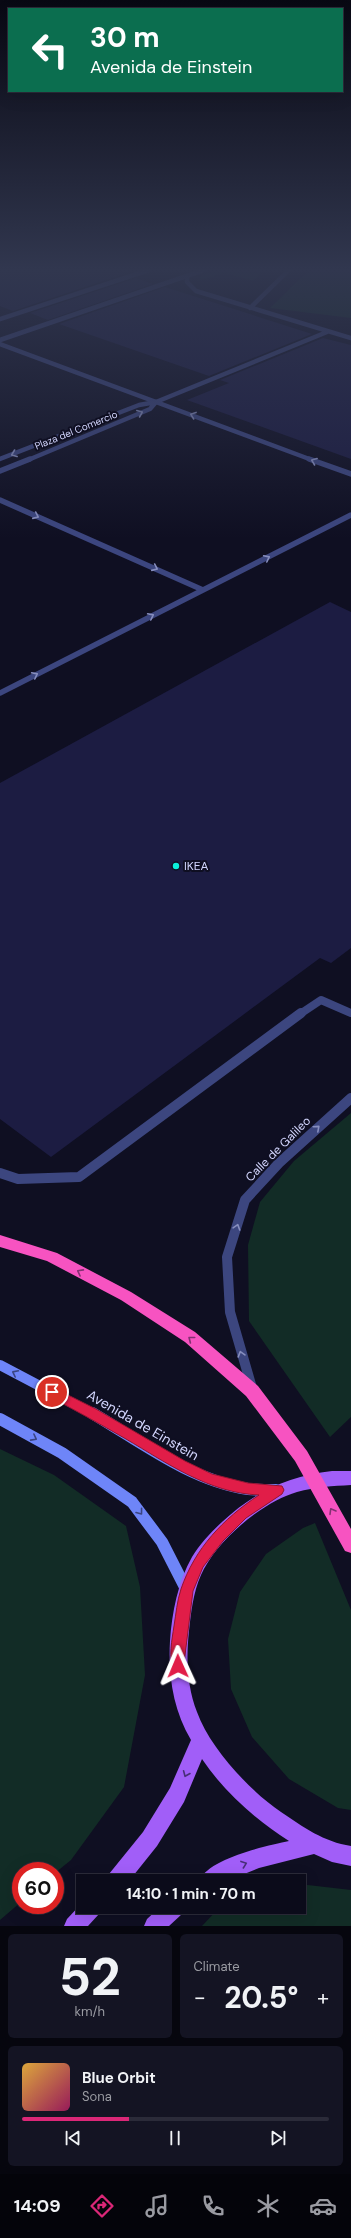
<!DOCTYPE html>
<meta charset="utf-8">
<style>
body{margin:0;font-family:"DM Sans",sans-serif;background:#141423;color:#f1f3f6;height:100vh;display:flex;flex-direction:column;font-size:15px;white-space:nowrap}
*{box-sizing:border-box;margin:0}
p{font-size:13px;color:#9a9ba2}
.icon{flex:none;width:22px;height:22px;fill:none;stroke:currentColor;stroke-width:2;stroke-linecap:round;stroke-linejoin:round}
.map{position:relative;height:1926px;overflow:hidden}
.side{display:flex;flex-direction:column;gap:8px;padding:8px;background:#06060e;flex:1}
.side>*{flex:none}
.guide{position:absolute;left:8px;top:8px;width:335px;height:84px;border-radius:0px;box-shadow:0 4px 16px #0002,0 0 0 1px #2b2b39;background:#0b6e4f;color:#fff;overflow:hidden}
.speed{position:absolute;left:12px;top:1862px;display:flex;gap:8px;font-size:20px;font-weight:700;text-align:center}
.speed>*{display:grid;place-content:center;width:52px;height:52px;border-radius:50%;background:#0b0b1a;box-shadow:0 4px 16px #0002,0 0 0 1px #2b2b39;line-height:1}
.speed .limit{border:6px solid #d22;background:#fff;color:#111}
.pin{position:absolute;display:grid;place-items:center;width:34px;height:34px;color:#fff;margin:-17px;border:2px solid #fff;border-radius:50%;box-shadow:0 1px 4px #0007}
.me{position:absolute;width:44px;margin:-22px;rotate:359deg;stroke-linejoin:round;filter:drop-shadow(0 0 3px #0008)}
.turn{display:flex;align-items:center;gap:14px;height:84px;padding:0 16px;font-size:18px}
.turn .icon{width:52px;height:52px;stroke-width:2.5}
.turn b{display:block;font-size:28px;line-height:34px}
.big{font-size:30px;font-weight:700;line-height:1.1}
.side .card{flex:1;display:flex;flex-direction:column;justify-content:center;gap:6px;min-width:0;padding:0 14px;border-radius:6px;background:#141423}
.side .dial{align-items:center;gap:0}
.dial b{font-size:52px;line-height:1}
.song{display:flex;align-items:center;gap:12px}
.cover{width:48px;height:48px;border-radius:6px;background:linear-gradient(135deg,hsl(40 70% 55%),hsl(330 70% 35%))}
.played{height:4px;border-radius:2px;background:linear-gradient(90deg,#db2777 35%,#2b2b39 35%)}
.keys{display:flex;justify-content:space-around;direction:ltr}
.heat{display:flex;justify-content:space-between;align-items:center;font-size:22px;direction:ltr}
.side .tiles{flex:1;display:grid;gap:8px;grid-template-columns:1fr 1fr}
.card:last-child{grid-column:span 2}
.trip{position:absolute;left:76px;top:1874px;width:230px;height:40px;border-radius:0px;background:#0b0b1a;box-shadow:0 4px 16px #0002,0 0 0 1px #2b2b39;font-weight:700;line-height:40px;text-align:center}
.menu{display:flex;height:64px;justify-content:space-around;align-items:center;background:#04040a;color:#9a9ba2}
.menu .icon{width:28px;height:28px}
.menu .on{color:#db2777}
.menu b{font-size:18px;color:#f1f3f6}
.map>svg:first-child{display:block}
</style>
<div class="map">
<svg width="351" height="1926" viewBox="0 0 351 1926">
<rect width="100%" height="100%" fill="#0f0f22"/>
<path fill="#122c26" d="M 216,270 L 265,270 L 253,281 L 224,273 L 198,281 L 202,275 Z
M 309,270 L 351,270 L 351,318 L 270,308 Z
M 351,1113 L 351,1417 L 330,1437 L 249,1321 L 248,1245 L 260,1202 L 294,1161 Z
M 0,1449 L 54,1475 L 126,1526 L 140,1587 L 145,1675 L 124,1787 L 71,1860 L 55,1873 L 55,1871 L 21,1871 L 21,1902 L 0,1920 Z
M 315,1523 L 351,1610 L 351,1810 L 338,1808 L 289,1779 L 252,1737 L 231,1689 L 228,1639 L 240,1592 L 266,1554 L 303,1528 Z
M 299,1884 L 351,1890 L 351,1926 L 202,1926 L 217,1910 L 226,1907 L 299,1907 Z"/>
<path fill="#1c1c42" d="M 0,270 L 109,270 L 124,274 L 13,311 L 0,306 Z
M 136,278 L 153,284 L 48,320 L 30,313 Z
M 165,287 L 312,334 L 209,376 L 59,324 Z
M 323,338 L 351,345 L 351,459 L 187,400 L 229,383 L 220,380 Z
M 330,602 L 351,612 L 351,948 L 331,963 L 320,958 L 51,1157 L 0,1119 L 0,783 Z"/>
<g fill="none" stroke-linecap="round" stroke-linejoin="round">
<path stroke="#3c467f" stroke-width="4.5" d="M 0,319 L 149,270
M 0,340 L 204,270
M 0,344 L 312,460"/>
<path stroke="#3c467f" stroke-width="5.5" d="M 309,459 L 351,474
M 0,500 L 203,590
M 0,693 L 351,515"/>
<path stroke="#3c467f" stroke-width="8" d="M 300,1014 L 321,1000 L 351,1013"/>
<path stroke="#3c467f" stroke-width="10" d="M 0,1173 L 18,1179 L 79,1177 L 301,1013"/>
<path stroke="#3c467f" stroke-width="4.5" d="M 187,276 L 187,282 L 196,291 L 351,338
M 250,308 L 289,270
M 0,459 L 139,405 L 156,402 L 327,332
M 28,460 L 150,409 L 156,402"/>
<path stroke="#3c467f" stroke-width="5.5" d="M 0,471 L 30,459"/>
<path stroke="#3c467f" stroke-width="10" d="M 252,1388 L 230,1312 L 227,1257 L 245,1200 L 279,1163 L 351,1098"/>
<path stroke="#6e85f8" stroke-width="10" d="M 0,1365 L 93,1414"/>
<path stroke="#6e85f8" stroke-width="12" d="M 92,1413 C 140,1441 191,1481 248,1489 C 257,1490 267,1490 276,1490
M 0,1419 L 62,1453 L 132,1502 L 162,1542 L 186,1589"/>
<path fill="#a15ef8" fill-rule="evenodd" d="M 332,1471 L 351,1471 L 351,1485 C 333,1486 315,1487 297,1492 C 262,1502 216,1541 201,1575 C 193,1593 191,1613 189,1631 C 186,1658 187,1687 197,1712 C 210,1748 249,1790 281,1812 C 303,1827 324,1842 351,1846 L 351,1866 L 332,1862 L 314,1854 L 259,1868 L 227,1881 L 199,1881 C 209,1858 266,1846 289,1841 C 255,1819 225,1793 202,1759 L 184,1802 L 157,1846 L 129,1881 L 106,1881 L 109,1874 L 143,1832 L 170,1788 L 191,1740 C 173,1710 168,1675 170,1641 C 172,1612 178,1582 192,1557 C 200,1544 211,1532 222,1522 C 254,1492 288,1476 332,1471 Z
M 83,1902 L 83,1907 L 102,1907 L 99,1914 L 88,1926 L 64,1926 L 67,1919 Z
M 160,1907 L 185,1907 L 182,1914 L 169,1926 L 144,1926 L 147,1919 Z"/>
<path fill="#f753c1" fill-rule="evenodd" d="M 0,1235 L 57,1253 L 131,1292 L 195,1332 L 258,1386 L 307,1451 L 351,1529 L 351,1553 L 345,1551 L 295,1461 L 246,1396 L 185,1342 L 121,1300 L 47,1261 L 0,1247 Z"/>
</g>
<defs><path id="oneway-chevron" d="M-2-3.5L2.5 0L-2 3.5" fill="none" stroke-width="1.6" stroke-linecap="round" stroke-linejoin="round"/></defs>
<g stroke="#878ebe">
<use href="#oneway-chevron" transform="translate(140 413) rotate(-23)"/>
<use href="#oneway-chevron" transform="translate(193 415) rotate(-160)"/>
<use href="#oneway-chevron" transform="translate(14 454) rotate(159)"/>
<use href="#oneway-chevron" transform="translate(314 461) rotate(-159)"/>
<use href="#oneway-chevron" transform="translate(36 516) rotate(24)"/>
<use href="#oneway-chevron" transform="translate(267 558) rotate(-27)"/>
<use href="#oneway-chevron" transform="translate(155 568) rotate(24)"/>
<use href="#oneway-chevron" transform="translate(151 616) rotate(-27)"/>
<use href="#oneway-chevron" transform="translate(35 675) rotate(-27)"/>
<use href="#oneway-chevron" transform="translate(317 1128) rotate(-42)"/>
<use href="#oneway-chevron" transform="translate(237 1227) rotate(-72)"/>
<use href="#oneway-chevron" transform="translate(241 1354) rotate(-106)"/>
</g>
<g stroke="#833172">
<use href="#oneway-chevron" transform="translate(80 1272) rotate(-152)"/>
<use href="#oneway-chevron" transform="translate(191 1339) rotate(-142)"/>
<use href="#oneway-chevron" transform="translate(332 1511) rotate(-120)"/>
</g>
<g stroke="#3a4482">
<use href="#oneway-chevron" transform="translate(15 1373) rotate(-153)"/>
<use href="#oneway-chevron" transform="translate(34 1438) rotate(28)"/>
<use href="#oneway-chevron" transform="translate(140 1512) rotate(53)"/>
</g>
<g stroke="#492f78">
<use href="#oneway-chevron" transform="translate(186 1774) rotate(113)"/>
<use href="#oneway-chevron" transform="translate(244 1864) rotate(-20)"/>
</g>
<linearGradient id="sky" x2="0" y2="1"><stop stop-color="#080813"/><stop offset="0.5" stop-color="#31374f"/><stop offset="1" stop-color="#31374f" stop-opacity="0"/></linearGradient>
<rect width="351" height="539" fill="url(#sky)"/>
<path fill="#e11d48" stroke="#92132f" d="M 52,1387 L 96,1409 L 185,1461 L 212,1474 L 248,1483 L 282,1486 L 284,1490 L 282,1494 L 246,1518 L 223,1541 L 203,1567 L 193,1591 L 183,1671 L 178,1673 L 174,1671 C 168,1657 172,1640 174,1626 C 176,1614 177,1601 181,1589 C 195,1548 223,1519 259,1495 C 209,1493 167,1463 126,1439 C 100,1424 75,1410 48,1396 L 47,1392 L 48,1389 Z"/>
<circle fill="#0bf0db" stroke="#0f0f22" stroke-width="1.5" cx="176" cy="866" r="4"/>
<g text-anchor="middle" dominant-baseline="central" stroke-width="4" stroke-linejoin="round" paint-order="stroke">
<g font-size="10" fill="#d2d5fd" stroke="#0f0f22">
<text transform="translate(76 430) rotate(-22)">Plaza del Comercio</text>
</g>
<g font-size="12" fill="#d2d5fd" stroke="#0f0f22" text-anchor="start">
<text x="184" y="866">IKEA</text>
</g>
<g font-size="12" fill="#d2d5fd" stroke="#0f0f22">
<text transform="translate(278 1149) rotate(-45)">Calle de Galileo</text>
</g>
<g font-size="14" fill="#d2d5fd" stroke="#0f0f22">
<text transform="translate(143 1425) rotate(30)">Avenida de Einstein</text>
</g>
</g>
</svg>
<div class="speed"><div class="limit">60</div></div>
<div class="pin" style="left:52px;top:1392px;background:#d93025"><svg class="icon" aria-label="arrive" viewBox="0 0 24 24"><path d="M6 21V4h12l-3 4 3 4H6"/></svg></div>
<svg class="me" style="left:178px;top:1666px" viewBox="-20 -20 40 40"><path d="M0-17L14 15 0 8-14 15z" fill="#e11d48" stroke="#fff" stroke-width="4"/></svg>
<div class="trip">14:10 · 1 min · 70 m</div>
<div class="guide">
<div class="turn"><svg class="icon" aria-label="left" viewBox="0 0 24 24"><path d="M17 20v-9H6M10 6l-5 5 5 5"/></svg><div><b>30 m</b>Avenida de Einstein</div></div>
</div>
</div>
<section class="side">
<div class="tiles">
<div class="card dial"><b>52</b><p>km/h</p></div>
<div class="card"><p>Climate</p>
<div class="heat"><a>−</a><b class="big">20.5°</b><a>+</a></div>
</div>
<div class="card">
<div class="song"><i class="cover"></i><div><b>Blue Orbit</b><p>Sona</p></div></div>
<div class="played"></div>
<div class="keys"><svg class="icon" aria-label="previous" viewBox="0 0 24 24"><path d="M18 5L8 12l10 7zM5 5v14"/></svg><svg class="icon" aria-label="pause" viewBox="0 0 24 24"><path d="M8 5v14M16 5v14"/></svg><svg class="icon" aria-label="next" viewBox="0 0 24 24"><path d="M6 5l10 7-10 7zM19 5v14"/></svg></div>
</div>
</div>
</section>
<nav class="menu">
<b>14:09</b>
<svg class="icon on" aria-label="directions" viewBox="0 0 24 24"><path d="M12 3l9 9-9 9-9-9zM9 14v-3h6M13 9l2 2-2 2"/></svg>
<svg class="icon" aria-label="music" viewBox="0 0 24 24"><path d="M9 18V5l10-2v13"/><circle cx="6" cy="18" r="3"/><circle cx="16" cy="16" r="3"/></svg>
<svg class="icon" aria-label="phone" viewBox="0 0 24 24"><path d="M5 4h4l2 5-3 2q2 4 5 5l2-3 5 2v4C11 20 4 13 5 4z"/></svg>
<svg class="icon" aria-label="climate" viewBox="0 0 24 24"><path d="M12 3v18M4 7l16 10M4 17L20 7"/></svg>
<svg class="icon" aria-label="car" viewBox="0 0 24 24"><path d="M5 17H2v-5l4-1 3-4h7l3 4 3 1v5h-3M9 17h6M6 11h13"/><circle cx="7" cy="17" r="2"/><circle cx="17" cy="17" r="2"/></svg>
</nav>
